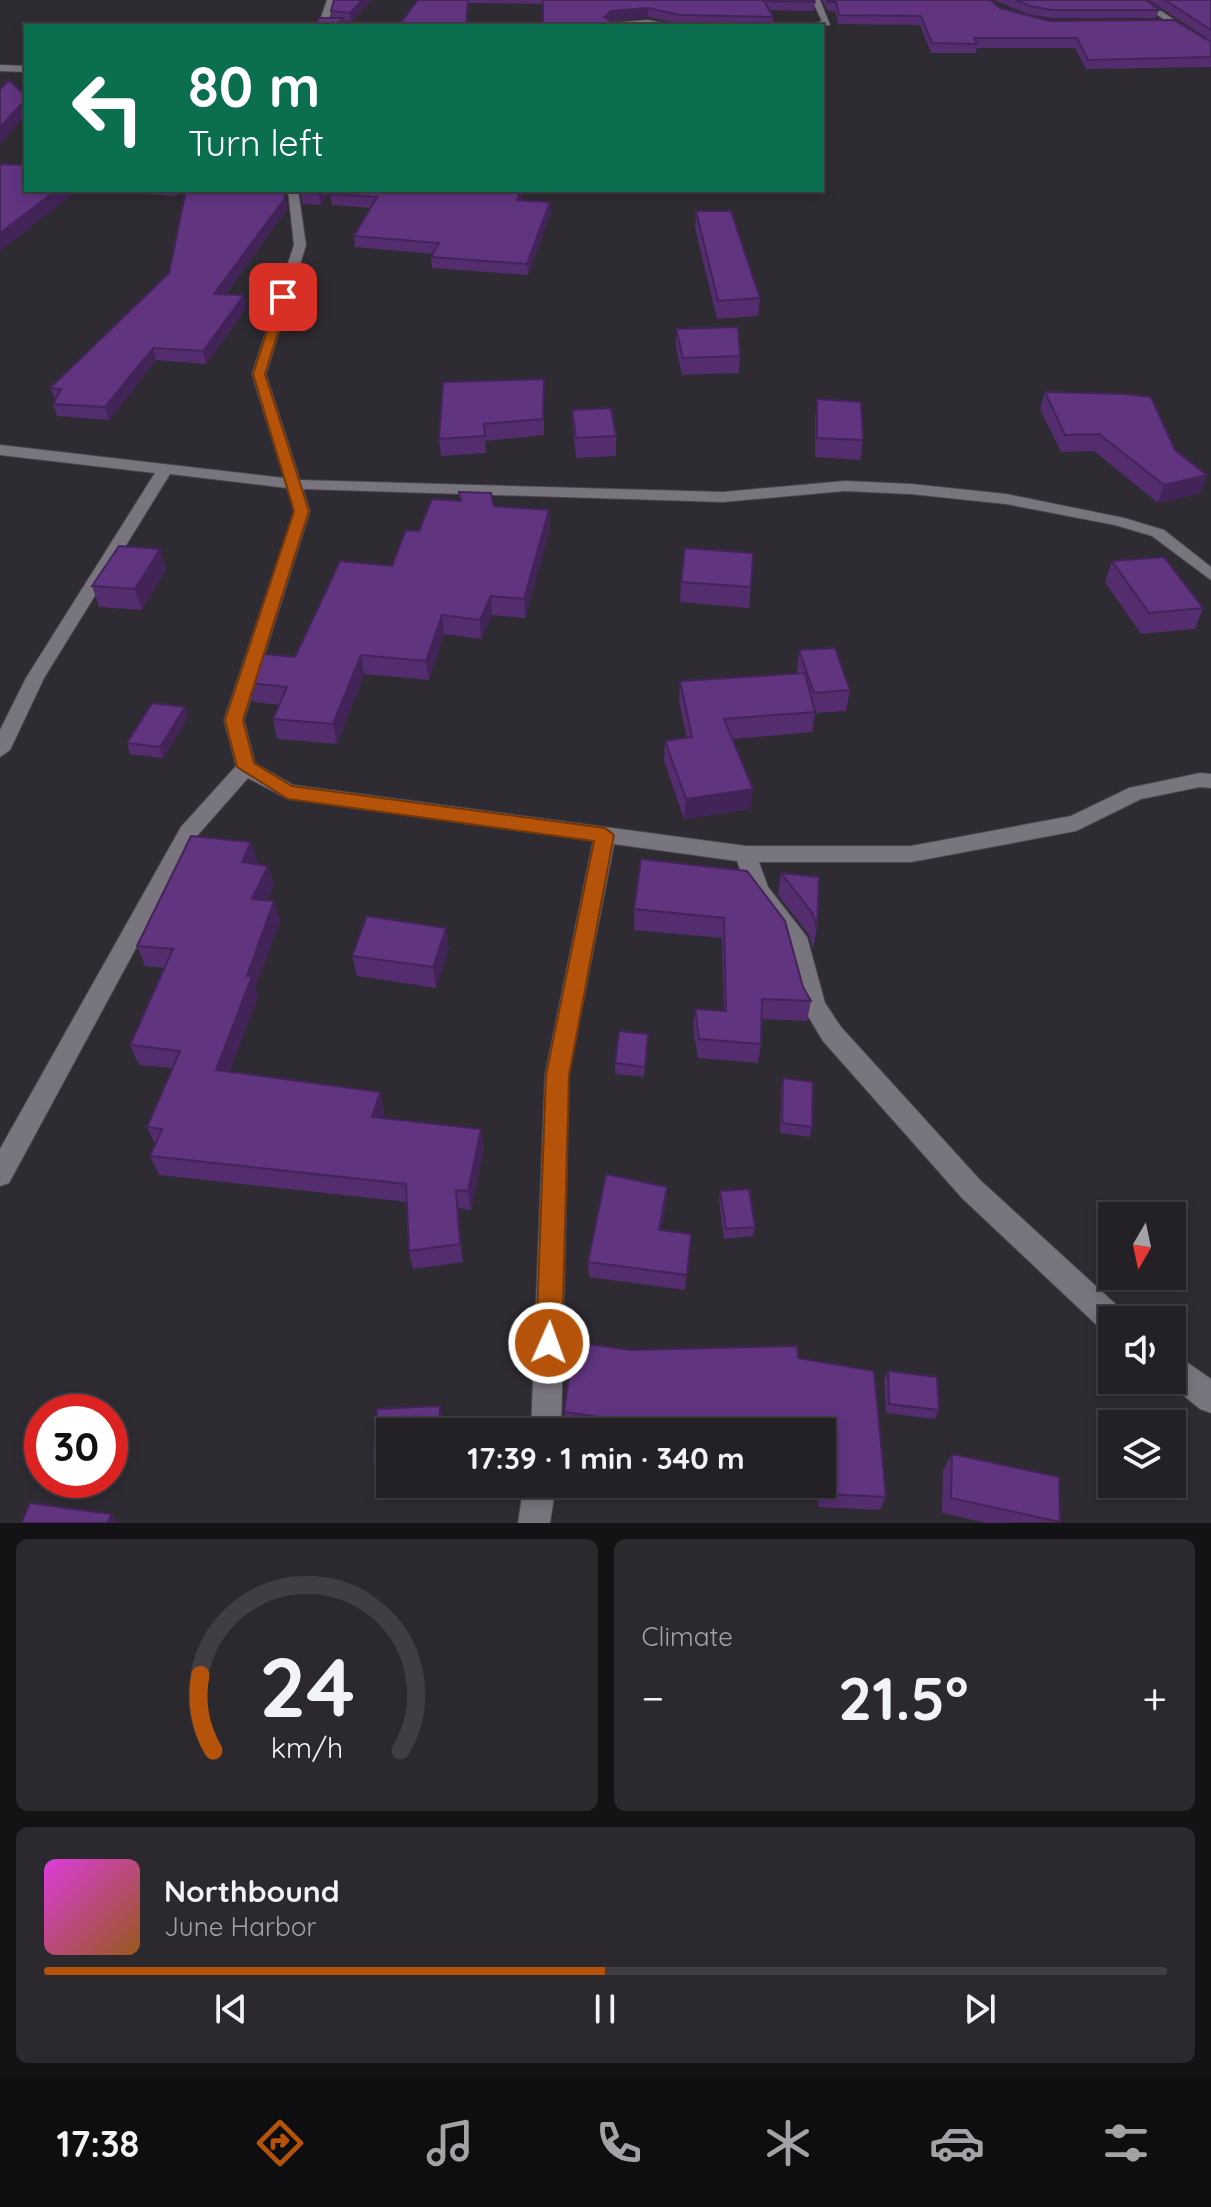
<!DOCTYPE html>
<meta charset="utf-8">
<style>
body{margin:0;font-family:Quicksand,sans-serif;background:#2b282e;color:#f1f3f6;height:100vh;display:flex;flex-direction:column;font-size:30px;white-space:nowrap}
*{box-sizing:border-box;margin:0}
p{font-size:26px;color:#a3a3a7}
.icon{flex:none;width:44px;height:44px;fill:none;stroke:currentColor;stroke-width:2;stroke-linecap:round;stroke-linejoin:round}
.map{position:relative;height:1523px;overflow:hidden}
.sheet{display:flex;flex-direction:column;gap:16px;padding:16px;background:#131215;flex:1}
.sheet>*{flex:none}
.hud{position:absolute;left:24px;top:24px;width:800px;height:168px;border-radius:0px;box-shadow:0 4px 12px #0003,0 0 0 2px #403e43;background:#0b6e4f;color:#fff;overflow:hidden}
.needle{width:52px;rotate:189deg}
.fabs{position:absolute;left:1098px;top:1202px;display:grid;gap:16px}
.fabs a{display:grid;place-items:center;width:88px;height:88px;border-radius:0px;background:#232026;box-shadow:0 4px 12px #0003,0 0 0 2px #403e43;font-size:40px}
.speed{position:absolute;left:24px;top:1394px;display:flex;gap:16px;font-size:40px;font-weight:700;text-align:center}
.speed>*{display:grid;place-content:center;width:104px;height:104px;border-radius:50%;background:#232026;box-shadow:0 4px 12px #0003,0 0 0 2px #403e43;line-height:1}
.speed .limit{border:12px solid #d22;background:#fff;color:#111}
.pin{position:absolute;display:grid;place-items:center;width:68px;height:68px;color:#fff;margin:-34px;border-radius:16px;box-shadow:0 4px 12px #0006}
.me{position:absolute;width:88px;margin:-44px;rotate:2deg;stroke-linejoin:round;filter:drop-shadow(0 0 6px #0008)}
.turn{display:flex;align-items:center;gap:28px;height:168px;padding:0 32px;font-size:36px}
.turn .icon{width:104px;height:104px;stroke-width:2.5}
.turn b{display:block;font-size:56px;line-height:68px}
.big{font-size:60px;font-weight:700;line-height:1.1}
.sheet .card{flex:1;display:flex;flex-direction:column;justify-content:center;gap:12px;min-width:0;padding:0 28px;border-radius:12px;background:#2b282e}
.sheet .dial{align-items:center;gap:0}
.dial svg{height:208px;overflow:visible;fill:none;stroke:#403e43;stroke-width:7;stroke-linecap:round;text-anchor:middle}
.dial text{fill:#f1f3f6;stroke:none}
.song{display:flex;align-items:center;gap:24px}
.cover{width:96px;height:96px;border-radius:12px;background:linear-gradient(135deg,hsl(300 70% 55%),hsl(30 70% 35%))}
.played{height:8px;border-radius:4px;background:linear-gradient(90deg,#b45309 50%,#403e43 50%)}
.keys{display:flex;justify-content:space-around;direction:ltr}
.heat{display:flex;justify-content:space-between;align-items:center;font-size:44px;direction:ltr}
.sheet .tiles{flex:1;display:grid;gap:16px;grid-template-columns:1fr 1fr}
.card:last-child{grid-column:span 2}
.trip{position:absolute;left:376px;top:1418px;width:460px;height:80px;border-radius:0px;background:#232026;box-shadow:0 4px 12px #0003,0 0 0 2px #403e43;font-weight:700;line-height:80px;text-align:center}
.tabs{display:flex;height:128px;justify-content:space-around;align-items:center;background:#0e0d0f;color:#a3a3a7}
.tabs .icon{width:56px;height:56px}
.tabs .active{color:#b45309}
.tabs b{font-size:36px;color:#f1f3f6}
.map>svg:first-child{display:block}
</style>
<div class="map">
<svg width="1211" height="1523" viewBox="0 0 1211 1523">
<rect width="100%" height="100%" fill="#2f2b32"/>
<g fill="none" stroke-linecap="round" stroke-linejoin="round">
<g stroke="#4a464d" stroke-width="2">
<path id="minor" d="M 327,0 L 335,0 L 328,22 L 364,26 L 318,26 Z
M 812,0 L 820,0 L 830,25 L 804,26 L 822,21 Z
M 1136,0 L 1145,0 L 1211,45 L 1211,52 Z
M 648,20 L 678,26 L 607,26 L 611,23 Z
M 0,65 L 26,66 L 26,72 L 0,71 Z
M 288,190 L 298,190 L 306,245 L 266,374 L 300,480 L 723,492 L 845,481 L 911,484 L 1006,494 L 1124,518 L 1164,530 L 1211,567 L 1211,580 L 1152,536 L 1115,525 L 1006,504 L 911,494 L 845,491 L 723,502 L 303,489 L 310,511 L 244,720 L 255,763 L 293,785 L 746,846 L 911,846 L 1071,816 L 1129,788 L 1200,773 L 1211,774 L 1211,788 L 1200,787 L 1141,799 L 1076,831 L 911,862 L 759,862 L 768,887 L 807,937 L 825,1003 L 841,1027 L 980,1180 L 1122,1310 L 1126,1320 L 1112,1320 L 1112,1334 L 1102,1330 L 962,1198 L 823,1041 L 802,1006 L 785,940 L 750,897 L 737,861 L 614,844 L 569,1075 L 561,1432 L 531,1432 L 545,1075 L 593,841 L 288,799 L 248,778 L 196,837 L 9,1183 L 0,1186 L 0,1149 L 181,827 L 236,766 L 224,720 L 294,511 L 287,488 L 170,474 L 44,678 L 10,750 L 0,757 L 0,730 L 26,678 L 155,473 L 0,455 L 0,445 L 284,478 L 252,374 L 294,245 Z
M 1172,1352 L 1211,1379 L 1211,1413 L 1200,1409 L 1165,1380 L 1172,1380 Z
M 524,1484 L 556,1484 L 550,1523 L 518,1523 Z"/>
</g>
<use href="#minor" fill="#79757e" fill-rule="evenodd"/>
</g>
<path fill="#532d6d" d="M 334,0 L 371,0 L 351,22 L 343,21 L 344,26 L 332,18 L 331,11 Z
M 418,0 L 814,0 L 815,2 L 814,11 L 769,10 L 773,17 L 773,26 L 680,24 L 648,17 L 610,21 L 543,4 L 469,3 L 467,26 L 398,26 Z
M 822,0 L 990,0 L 1000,8 L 1050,21 L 1211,42 L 1211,67 L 1086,69 L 1075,48 L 977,48 L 976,53 L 931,53 L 920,25 L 838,24 L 835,11 L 828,11 Z
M 994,0 L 1146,0 L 1159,10 L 1156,18 L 1051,18 L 1028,14 Z
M 1149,0 L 1211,0 L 1211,41 Z
M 0,164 L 26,190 L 182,190 L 177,196 L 77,190 L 0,251 Z
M 285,190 L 287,209 L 225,295 L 247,307 L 206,364 L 156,360 L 109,420 L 57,416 L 53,404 L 55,400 L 50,388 L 169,273 Z
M 300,190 L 331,190 L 321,205 L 303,204 Z
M 330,194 L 550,202 L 551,213 L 528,275 L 432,268 L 431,257 L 433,254 L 355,247 L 354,236 L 371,208 L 332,205 Z
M 696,211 L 760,298 L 758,316 L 717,319 L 695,228 Z
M 676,329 L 740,356 L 739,373 L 682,375 L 676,347 Z
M 544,379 L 544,435 L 485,441 L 486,453 L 441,456 L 439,439 Z
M 1045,392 L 1175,450 L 1201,493 L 1158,503 L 1094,451 L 1061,452 L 1040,409 Z
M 817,399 L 863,440 L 860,460 L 815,457 L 815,419 Z
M 572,410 L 616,436 L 616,456 L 576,458 L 573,429 Z
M 494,506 L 549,510 L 550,529 L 525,618 L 492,615 L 481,639 L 444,634 L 429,680 L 364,674 L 337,744 L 277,739 L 273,719 L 279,705 L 253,702 L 248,683 L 295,657 L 392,566 L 419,531 Z
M 160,549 L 166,569 L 142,610 L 99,607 L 92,586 Z
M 753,553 L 749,608 L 680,602 L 681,582 Z
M 1112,561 L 1203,608 L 1195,629 L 1141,634 L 1105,582 Z
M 799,650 L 850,690 L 846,711 L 815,713 L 812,732 L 732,739 L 753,789 L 750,809 L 684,819 L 664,761 L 665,741 L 687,738 L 679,701 L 680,681 L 797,673 Z
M 185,707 L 188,718 L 163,758 L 130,754 L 127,743 Z
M 257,862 L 256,864 L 268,866 L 274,886 L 267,900 L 280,921 L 255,988 L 258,996 L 229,1072 L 380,1092 L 384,1111 L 382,1118 L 484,1148 L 471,1210 L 458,1208 L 463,1262 L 413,1269 L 409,1251 L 407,1202 L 159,1175 L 150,1156 L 155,1144 L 147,1127 L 173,1068 L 139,1065 L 130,1045 L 165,968 L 145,966 L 137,946 Z
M 747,871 L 803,987 L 811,1001 L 807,1021 L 762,1019 L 761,1044 L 758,1063 L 698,1058 L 693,1029 L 695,1009 L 724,1011 L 722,938 L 634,930 L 634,909 Z
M 781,873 L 819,877 L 817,928 L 813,949 L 809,935 L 778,895 Z
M 449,948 L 436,988 L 357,976 L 352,956 Z
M 648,1034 L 644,1077 L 615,1074 L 615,1063 Z
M 783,1078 L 812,1127 L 810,1137 L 780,1133 L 781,1089 Z
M 667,1187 L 666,1202 L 661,1230 L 691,1234 L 685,1290 L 589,1277 L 588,1262 Z
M 720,1191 L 755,1227 L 753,1236 L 724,1239 L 719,1200 Z
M 630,1350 L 798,1358 L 886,1497 L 880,1510 L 818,1507 L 817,1484 L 822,1484 L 822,1432 L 602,1432 L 565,1427 L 564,1412 Z
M 888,1371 L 939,1410 L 935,1419 L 886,1413 L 884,1380 Z
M 440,1406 L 442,1415 L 441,1432 L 390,1432 L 390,1469 L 376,1470 L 373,1462 L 377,1409 Z
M 952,1454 L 1060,1522 L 986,1523 L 942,1513 L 943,1470 Z"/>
<path fill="#432459" d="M 362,0 L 371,0 L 351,22 L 350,13 Z
M 468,0 L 469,3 L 467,26 L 466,26 Z
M 648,8 L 648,17 L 611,20 L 604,26 L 604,17 L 611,11 Z
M 343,18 L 344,26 L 335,26 Z
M 26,99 L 26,115 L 0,144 L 0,127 Z
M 57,190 L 77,190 L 0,251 L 0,233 Z
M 284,190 L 287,209 L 216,306 L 214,294 Z
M 322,190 L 331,190 L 321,205 L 319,194 Z
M 521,190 L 526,190 L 518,211 L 517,200 Z
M 550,202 L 551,213 L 528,275 L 527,264 Z
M 244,295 L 247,307 L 206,364 L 203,351 Z
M 153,348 L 156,360 L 109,420 L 105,407 Z
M 1207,475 L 1201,493 L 1158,503 L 1164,485 Z
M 549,510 L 550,529 L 525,618 L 524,599 Z
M 160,549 L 166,569 L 142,610 L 135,589 Z
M 491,596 L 492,615 L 481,639 L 480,620 Z
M 442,615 L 444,634 L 429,680 L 426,661 Z
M 361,655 L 364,674 L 337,744 L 333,724 Z
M 185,707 L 188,718 L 163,758 L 160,747 Z
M 753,789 L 750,809 L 684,819 L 686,799 Z
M 251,842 L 257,862 L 248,882 L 242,862 Z
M 268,866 L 274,886 L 258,919 L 252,899 Z
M 274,901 L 280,921 L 255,988 L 258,996 L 223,1090 L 216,1070 L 247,976 Z
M 446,928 L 449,948 L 436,988 L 433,967 Z
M 380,1092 L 384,1111 L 377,1136 L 372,1117 Z
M 481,1129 L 484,1148 L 471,1210 L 468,1191 Z
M 667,1187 L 666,1202 L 658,1245 L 659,1230 Z
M 456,1190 L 458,1208 L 463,1262 L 460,1244 Z
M 440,1406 L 442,1415 L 441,1432 L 439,1432 Z
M 111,1514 L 119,1523 L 108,1523 Z"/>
<path fill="#60347f" stroke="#432459" stroke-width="2" d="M 334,0 L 362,0 L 350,13 L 331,11 Z
M 418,0 L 468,0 L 466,26 L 398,26 Z
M 543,0 L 814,0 L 815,2 L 764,1 L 773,17 L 680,15 L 648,8 L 611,11 L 604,17 L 610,20 L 611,26 L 543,26 Z
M 827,0 L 990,0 L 1000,8 L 1050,21 L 1174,20 L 1211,42 L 1211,57 L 1088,60 L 1077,38 L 974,38 L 977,44 L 932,43 L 921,16 L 839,15 L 836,2 L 828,2 Z
M 1016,0 L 1146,0 L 1159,10 L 1052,10 L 1030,6 Z
M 1165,0 L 1211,0 L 1211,30 Z
M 319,18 L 343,18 L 335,26 L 314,26 Z
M 9,80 L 26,96 L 26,99 L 0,127 L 0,89 Z
M 0,164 L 26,165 L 26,190 L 57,190 L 0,233 Z
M 186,190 L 284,190 L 285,198 L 214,294 L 244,295 L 203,351 L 153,348 L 105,407 L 53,404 L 61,389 L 50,388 L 169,273 Z
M 301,190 L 322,190 L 319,194 L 301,193 Z
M 332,190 L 521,190 L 517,200 L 550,202 L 527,264 L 431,257 L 439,243 L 354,236 L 377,197 L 330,194 Z
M 696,211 L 731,211 L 760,298 L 718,301 Z
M 738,327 L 740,356 L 683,358 L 676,329 Z
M 544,379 L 543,419 L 484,424 L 485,436 L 439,439 L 443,382 Z
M 1045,392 L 1126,394 L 1151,397 L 1175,450 L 1207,475 L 1164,485 L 1099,434 L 1065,435 Z
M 817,399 L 861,402 L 863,440 L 817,438 Z
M 611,408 L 616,436 L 576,438 L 572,410 Z
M 459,492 L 491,493 L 494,506 L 549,510 L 524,599 L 491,596 L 480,620 L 442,615 L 426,661 L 361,655 L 333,724 L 273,719 L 287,687 L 248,683 L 263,654 L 295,657 L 340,561 L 392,566 L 406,530 L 419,531 L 432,499 L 461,501 Z
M 119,546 L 160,549 L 135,589 L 92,586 Z
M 685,548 L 753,553 L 751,587 L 681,582 Z
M 1164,557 L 1203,608 L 1149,613 L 1112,561 Z
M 835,648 L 850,690 L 814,693 L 799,650 Z
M 805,673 L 815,712 L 724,719 L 753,789 L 686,799 L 665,741 L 692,737 L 680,681 Z
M 152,703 L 185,707 L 160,747 L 127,743 Z
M 191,836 L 251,842 L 242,862 L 268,866 L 252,899 L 274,901 L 247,976 L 252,976 L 216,1070 L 380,1092 L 372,1117 L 481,1129 L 468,1191 L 456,1190 L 460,1244 L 409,1251 L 406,1184 L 150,1156 L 162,1129 L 147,1127 L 180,1051 L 130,1045 L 173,949 L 137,946 Z
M 641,859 L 747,871 L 785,921 L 803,987 L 811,1001 L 762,999 L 761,1044 L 699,1039 L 695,1009 L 726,1011 L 724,918 L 634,909 Z
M 781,873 L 819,877 L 817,928 L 813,914 Z
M 367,916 L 446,928 L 433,967 L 352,956 Z
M 619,1031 L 648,1034 L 645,1067 L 615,1063 Z
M 783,1078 L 813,1082 L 812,1127 L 782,1123 Z
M 606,1174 L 667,1187 L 659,1230 L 691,1234 L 687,1275 L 588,1262 Z
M 749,1189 L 755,1227 L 726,1229 L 720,1191 Z
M 574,1342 L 630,1350 L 797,1346 L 798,1358 L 874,1371 L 886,1497 L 823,1494 L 822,1432 L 656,1432 L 656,1425 L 564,1412 Z
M 888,1371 L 937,1377 L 939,1410 L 889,1404 Z
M 440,1406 L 439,1432 L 390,1432 L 390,1461 L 373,1462 L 377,1409 Z
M 952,1454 L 1059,1477 L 1060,1522 L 951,1498 Z
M 30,1503 L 111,1514 L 108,1523 L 21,1523 Z"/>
<path fill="#b45309" stroke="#753606" stroke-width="2" d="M 283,293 L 289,297 L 265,374 L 309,511 L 243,720 L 254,763 L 292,786 L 605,828 L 614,835 L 569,1075 L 562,1343 L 559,1352 L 549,1356 L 540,1352 L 536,1343 L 546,1075 L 594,841 L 288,799 L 237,767 L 225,720 L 294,511 L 253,374 L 278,297 Z"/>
</svg>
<div class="fabs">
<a><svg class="needle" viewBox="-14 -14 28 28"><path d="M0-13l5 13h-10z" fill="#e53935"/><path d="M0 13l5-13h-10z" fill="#a3a3a7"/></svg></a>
<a><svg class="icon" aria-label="sound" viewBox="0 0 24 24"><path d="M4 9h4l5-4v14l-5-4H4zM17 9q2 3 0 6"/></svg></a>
<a><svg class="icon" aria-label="layers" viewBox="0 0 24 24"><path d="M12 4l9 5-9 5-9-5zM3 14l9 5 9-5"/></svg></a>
</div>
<div class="speed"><div class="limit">30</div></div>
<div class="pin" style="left:283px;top:297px;background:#d93025"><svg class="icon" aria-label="arrive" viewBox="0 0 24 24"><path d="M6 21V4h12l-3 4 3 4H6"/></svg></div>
<svg class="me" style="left:549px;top:1343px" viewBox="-20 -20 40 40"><circle r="17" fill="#b45309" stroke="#fff" stroke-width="3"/><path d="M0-11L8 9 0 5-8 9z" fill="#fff"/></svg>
<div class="trip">17:39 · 1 min · 340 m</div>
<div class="hud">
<div class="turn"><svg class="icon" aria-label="left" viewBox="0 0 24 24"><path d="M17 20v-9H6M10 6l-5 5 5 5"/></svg><div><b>80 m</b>Turn left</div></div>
</div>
</div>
<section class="sheet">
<div class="tiles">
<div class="card dial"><svg viewBox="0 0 100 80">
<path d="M14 69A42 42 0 1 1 86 69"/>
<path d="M14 69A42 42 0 0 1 9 40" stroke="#b45309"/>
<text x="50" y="56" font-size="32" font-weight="700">24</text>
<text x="50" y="72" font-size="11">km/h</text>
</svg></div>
<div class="card"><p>Climate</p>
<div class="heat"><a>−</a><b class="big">21.5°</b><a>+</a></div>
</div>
<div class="card">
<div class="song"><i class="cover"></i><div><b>Northbound</b><p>June Harbor</p></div></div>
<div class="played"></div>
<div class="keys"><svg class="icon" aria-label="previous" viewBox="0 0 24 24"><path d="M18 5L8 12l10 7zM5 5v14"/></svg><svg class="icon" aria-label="pause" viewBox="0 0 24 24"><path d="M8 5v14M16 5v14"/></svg><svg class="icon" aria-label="next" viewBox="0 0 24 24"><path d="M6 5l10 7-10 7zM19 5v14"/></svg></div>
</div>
</div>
</section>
<nav class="tabs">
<b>17:38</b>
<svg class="icon active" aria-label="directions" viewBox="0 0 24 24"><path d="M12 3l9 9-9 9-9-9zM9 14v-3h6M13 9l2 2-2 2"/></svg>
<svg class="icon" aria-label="music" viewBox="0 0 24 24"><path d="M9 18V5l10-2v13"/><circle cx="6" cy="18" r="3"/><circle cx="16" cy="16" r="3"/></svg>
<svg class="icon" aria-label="phone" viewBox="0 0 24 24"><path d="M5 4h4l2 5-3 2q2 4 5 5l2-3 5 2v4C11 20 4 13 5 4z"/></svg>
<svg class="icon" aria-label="climate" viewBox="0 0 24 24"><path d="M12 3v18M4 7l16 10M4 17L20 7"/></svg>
<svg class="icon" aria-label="car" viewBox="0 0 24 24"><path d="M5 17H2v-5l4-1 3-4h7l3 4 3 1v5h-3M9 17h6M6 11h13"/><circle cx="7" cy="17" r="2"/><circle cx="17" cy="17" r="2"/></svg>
<svg class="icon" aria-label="filters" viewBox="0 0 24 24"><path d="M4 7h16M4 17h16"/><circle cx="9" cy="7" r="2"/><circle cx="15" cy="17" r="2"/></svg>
</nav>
